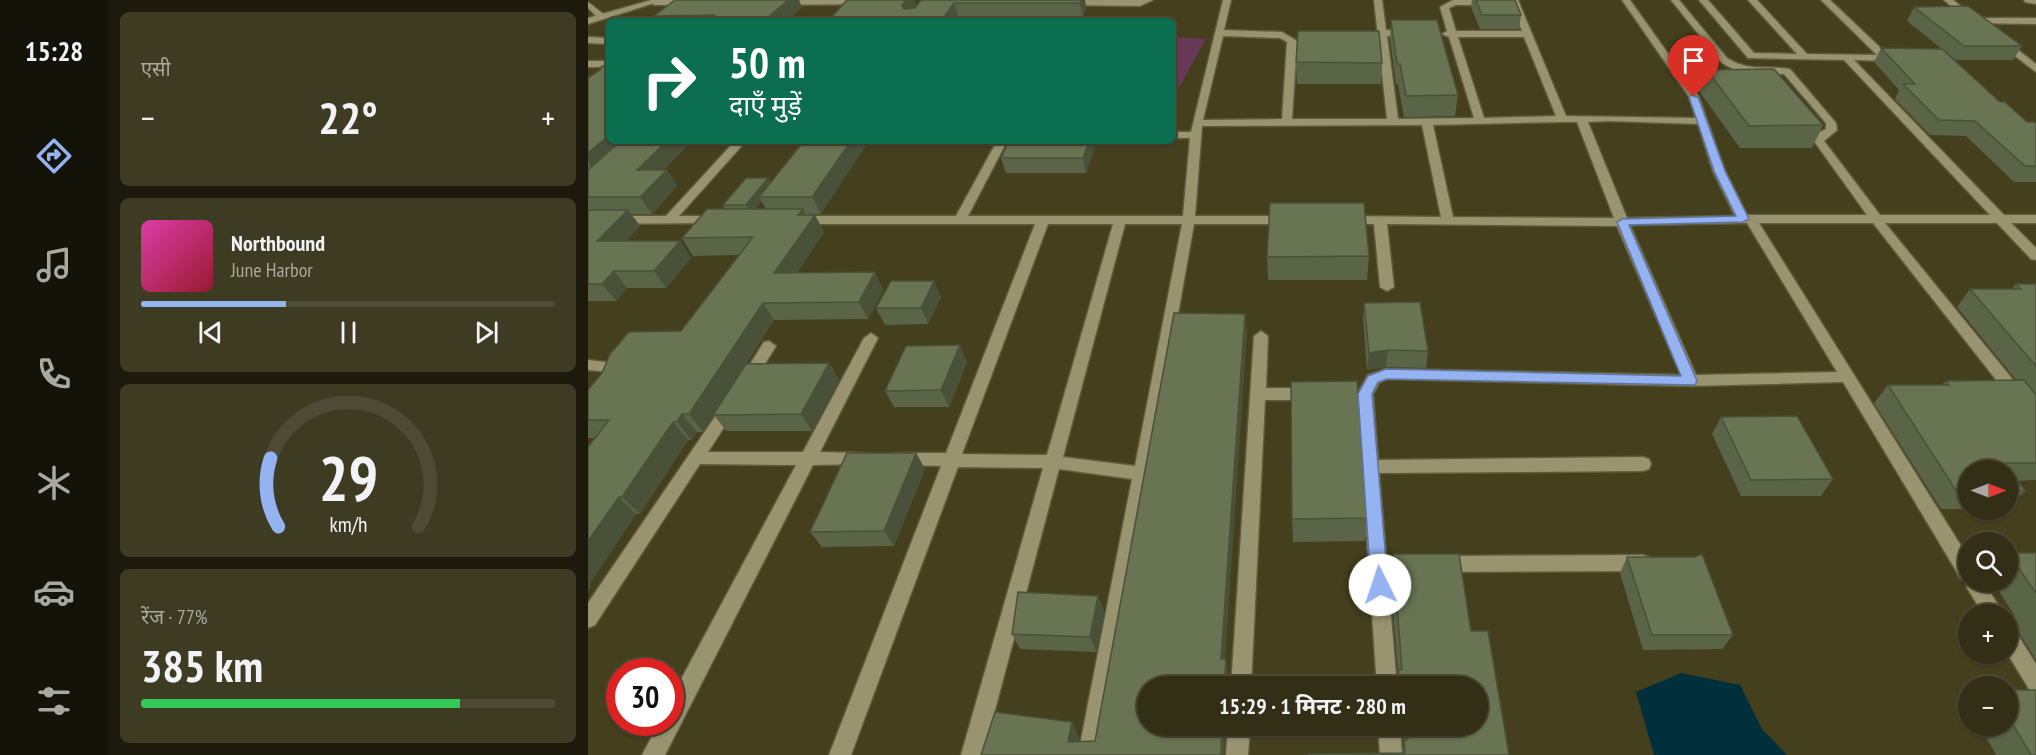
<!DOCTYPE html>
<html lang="hi">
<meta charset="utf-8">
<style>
body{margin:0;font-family:"PT Sans Narrow","Noto Sans Devanagari",sans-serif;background:#3e3b23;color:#f1f3f6;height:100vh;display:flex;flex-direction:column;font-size:22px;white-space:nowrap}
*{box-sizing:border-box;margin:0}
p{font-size:20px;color:#a9a9a1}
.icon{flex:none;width:33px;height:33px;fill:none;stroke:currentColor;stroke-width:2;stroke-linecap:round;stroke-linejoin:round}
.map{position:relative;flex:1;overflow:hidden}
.drawer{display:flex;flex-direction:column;gap:12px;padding:12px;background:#1c1a0c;width:480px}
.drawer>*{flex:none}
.banner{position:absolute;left:18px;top:18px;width:570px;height:126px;border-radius:9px;box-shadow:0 2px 4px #0004,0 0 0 2px #4e4a35;background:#0b6e4f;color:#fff;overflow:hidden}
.needle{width:39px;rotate:90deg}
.buttons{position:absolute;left:1370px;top:460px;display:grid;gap:12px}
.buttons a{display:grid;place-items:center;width:60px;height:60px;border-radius:50%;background:#332f16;box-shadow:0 2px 4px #0004,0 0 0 2px #4e4a35;font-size:30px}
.speed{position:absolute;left:18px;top:658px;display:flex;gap:12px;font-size:30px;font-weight:700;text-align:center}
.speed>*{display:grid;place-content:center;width:78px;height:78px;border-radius:50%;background:#332f16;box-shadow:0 2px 4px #0004,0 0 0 2px #4e4a35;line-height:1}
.speed .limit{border:9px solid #d22;background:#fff;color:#111}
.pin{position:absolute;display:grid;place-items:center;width:51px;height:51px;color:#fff;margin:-62px -26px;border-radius:50% 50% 50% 0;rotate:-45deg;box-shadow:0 0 6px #0007}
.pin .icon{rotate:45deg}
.me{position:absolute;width:66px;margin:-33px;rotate:356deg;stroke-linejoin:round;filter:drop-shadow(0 0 4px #0008)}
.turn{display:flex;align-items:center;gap:21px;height:126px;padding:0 24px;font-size:27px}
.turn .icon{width:78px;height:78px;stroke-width:2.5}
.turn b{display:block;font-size:42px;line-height:51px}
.big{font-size:45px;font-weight:700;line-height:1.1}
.drawer .widget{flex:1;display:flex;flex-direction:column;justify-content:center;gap:9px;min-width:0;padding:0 21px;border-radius:9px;background:#3e3b23}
.drawer .dial{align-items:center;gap:0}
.dial svg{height:156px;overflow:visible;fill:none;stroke:#4e4a35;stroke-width:7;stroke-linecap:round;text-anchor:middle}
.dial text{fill:#f1f3f6;stroke:none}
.song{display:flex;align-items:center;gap:18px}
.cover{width:72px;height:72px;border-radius:9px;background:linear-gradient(135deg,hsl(320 70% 55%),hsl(350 70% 35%))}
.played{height:6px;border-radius:3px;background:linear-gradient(90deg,#95b2f1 35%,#4e4a35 35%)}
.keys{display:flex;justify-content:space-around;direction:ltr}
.heat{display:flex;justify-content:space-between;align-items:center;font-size:33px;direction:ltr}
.charge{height:9px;border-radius:4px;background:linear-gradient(90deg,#34c759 77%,#4e4a35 0)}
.trip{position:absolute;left:549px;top:676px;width:351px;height:60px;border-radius:30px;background:#332f16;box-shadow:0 2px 4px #0004,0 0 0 2px #4e4a35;font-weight:700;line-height:60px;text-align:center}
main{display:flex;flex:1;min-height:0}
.menu{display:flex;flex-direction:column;width:108px;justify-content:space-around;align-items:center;background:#141309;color:#a9a9a1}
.menu .icon{width:42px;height:42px}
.menu .selected{color:#95b2f1}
.menu b{font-size:27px;color:#f1f3f6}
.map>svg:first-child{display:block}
</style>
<main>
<nav class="menu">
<b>15:28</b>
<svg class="icon selected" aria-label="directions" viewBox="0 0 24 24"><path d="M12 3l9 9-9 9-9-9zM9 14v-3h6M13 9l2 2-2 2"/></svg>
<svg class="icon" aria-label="music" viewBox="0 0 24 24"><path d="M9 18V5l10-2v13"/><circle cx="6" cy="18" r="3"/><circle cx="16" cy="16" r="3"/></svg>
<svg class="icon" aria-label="phone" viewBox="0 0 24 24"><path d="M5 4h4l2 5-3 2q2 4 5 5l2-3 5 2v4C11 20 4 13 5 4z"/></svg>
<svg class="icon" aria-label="climate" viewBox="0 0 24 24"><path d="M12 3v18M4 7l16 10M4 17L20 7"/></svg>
<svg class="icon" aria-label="car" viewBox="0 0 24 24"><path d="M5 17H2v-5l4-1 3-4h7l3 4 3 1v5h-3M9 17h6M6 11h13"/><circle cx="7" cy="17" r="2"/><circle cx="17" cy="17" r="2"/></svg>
<svg class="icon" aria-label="filters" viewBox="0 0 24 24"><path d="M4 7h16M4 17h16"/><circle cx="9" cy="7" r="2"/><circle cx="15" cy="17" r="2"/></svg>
</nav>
<section class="drawer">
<div class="widget"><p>एसी</p>
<div class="heat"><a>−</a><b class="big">22°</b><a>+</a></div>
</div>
<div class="widget">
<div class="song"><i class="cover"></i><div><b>Northbound</b><p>June Harbor</p></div></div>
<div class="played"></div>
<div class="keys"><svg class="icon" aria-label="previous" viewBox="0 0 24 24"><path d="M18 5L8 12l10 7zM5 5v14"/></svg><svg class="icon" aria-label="pause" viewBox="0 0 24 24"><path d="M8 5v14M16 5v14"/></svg><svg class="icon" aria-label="next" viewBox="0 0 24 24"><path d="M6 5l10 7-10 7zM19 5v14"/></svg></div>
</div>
<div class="widget dial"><svg viewBox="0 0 100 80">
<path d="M14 69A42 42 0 1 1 86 69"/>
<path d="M14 69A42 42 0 0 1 10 34" stroke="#95b2f1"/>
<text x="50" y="56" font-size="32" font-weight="700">29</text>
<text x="50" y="72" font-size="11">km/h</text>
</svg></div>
<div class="widget"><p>रेंज · 77%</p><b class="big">385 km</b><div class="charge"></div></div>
</section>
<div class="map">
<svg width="1448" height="755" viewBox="0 0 1448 755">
<rect width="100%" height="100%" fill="#443f1d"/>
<path fill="#683957" d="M 585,37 L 618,39 L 585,98 Z"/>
<path fill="#022f3c" d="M 1093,673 L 1152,685 L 1174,729 L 1199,755 L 1066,755 L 1048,692 Z"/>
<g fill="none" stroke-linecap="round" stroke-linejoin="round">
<g stroke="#5f5b3c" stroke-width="2">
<path id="service" d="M 0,2 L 17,15 L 17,19 L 11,19 L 0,8 Z"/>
</g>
<g stroke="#5f5b3c" stroke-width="3">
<path id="minor" d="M 64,0 L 107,0 L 109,2 L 105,5 L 66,5 L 62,2 Z
M 190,0 L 280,0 L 280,1 L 276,4 L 192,5 L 188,2 Z
M 475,0 L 565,0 L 552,6 L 477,5 L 473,2 Z
M 635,0 L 643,0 L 636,30 L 694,32 L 709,41 L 704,119 L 799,119 L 786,0 L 794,0 L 798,30 L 822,31 L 826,34 L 822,37 L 799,36 L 810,119 L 886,118 L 861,37 L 854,34 L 859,31 L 852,7 L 865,0 L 905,0 L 907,2 L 903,5 L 868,5 L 861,8 L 868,31 L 934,31 L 922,0 L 930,0 L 978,116 L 1108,118 L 1101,97 L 1034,0 L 1042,0 L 1111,97 L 1137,171 L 1159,215 L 1279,215 L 1226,141 L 1230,133 L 1238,129 L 1238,123 L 1196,74 C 1174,74 1152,76 1133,62 L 1083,0 L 1091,0 L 1139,58 C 1160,72 1180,65 1202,69 L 1248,123 L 1249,130 L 1236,141 L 1292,215 L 1402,215 L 1256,60 L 1160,58 L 1111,0 L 1120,0 L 1166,53 L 1209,54 L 1160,0 L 1169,0 L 1219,54 L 1289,55 L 1233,0 L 1242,0 L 1300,55 L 1313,58 L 1308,61 L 1266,60 L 1416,215 L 1448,215 L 1448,223 L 1423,223 L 1448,248 L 1448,260 L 1443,259 L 1409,223 L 1297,223 L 1448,408 L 1448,425 L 1442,423 L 1285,223 L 1171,223 L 1380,557 L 1380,582 L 1396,582 L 1416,615 L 1396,615 L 1379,588 L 1378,580 L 1373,579 L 1255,382 L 1103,386 L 799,379 L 791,383 L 785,394 L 790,460 L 1055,457 L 1061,459 L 1063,464 L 1061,469 L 1055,471 L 791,473 L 809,687 L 789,687 L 769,394 L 780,375 L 798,369 L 1093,375 L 1029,226 L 799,224 L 806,287 L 799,291 L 792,287 L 786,224 L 759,224 L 753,220 L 759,216 L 853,217 L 834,125 L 614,126 L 607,216 L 699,216 L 705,220 L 699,224 L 606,224 L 512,755 L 490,755 L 544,479 L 471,469 L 395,755 L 373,755 L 455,468 L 370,467 L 263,755 L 241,755 L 353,466 L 311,465 L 305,464 L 303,459 L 305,454 L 311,453 L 358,453 L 447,224 L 210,224 L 204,220 L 210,216 L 368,216 L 409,141 L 419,141 L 380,216 L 595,216 L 602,138 L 585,138 L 585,132 L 603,132 ZM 635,36 L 692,38 L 699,42 L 694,119 L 615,120 ZM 870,37 L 936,37 L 968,116 L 896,118 ZM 1021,121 L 1110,124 L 1125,171 L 1147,216 L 1039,218 L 1000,122 ZM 971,122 L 989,122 L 1026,218 L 865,217 L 845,125 ZM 1159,223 L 1249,372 L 1108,375 L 1042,225 ZM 460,224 L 525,224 L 459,455 L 374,454 ZM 537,224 L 594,224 L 547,466 L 475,457 Z
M 1356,0 L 1365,0 L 1388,18 L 1448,18 L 1448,24 L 1383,23 Z
M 1436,0 L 1448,0 L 1448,4 L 1437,2 Z
M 0,37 L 21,38 L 21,44 L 0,43 Z
M 1410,39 L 1416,39 L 1448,64 L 1448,72 L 1410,43 Z
M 0,61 L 21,61 L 21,67 L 0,67 Z
M 147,141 L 158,141 L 91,216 L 129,216 L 133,217 L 133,223 L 0,224 L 0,216 L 78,216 Z
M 673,331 L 680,336 L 678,388 L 724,388 L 729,390 L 732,394 L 729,398 L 724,400 L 677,400 L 663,687 L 643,687 L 666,336 Z
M 283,333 L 290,338 L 232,452 L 275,453 L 281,454 L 283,459 L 281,464 L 225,465 L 77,755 L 54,755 L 71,723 L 82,723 L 82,700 L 208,465 L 112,464 L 7,625 L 0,628 L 0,603 L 137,402 L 147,402 L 150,406 L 120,452 L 215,452 L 276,338 Z
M 181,341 L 188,346 L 164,385 L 154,385 L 151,381 L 154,377 L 176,342 Z
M 0,360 L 34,364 L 36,375 L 34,379 L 24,379 L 22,372 L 0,370 Z
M 1055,555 L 1061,557 L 1064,563 L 1061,569 L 1055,571 L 854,572 L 848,570 L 845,564 L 848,558 L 854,556 Z
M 1419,626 L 1426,629 L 1448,664 L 1448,692 L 1441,689 L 1419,653 Z
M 640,726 L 662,726 L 660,755 L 638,755 Z
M 790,726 L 812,726 L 814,755 L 792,755 Z"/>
</g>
<g stroke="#5f5b3c" stroke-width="3">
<path id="secondary" d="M 63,0 L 76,0 L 0,24 L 0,18 Z"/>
</g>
<use href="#service" fill="#98946f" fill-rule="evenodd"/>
<use href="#minor" fill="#98946f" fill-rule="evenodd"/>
<use href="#secondary" fill="#98946f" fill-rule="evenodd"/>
</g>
<path fill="#5a6447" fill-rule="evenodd" d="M 259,0 L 326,0 L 328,6 L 333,0 L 497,0 L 498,8 L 495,17 L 370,17 Z
M 884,0 L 927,0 L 933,15 L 931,29 L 892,29 L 883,7 Z
M 214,7 L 199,21 L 69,21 L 66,16 Z
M 1326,7 L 1434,46 L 1425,60 L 1368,60 L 1355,50 L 1412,102 L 1439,122 L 1448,123 L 1448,182 L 1426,182 L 1378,136 L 1342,135 L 1307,99 L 1311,90 L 1286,62 L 1293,48 L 1354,49 L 1319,21 Z
M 803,20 L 870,95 L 867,116 L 816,117 L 810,84 L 808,84 L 802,39 Z
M 708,62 L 794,63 L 793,84 L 709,84 Z
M 1119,70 L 1235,125 L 1224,148 L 1152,148 L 1111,91 Z
M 0,78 L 21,141 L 76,170 L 79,170 L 89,186 L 64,214 L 43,214 L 52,226 L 38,241 L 92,241 L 103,258 L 78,288 L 39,288 L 28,301 L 0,301 Z
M 216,141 L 233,214 L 217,214 L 236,232 L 209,273 L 287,272 L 295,290 L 280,319 L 186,320 L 158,364 L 241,363 L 251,380 L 224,431 L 138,431 L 126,415 L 115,432 L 109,432 L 103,440 L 100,440 L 52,514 L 48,514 L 1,585 L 3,587 L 0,591 L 7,438 L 0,438 L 0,390 L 93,331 L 151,255 L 105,256 L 94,238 L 137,209 L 135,205 L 180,178 L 183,183 ZM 173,201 L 178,209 L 167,209 Z
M 421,141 L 509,141 L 498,173 L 418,173 L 413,158 Z
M 781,256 L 779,280 L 680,280 L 679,257 Z
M 346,281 L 353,297 L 340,324 L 297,325 L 288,308 Z
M 1428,284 L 1448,284 L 1448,480 L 1430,481 L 1437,491 L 1419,508 L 1419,471 L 1380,471 L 1380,509 L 1353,509 L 1286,403 L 1300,385 L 1354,385 L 1358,381 L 1428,380 L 1369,307 L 1382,289 L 1424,289 Z
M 776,303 L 840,351 L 838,368 L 798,367 L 779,370 L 775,319 Z
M 379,362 L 361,407 L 306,407 L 297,391 Z
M 1133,417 L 1245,479 L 1233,496 L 1153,496 L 1124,434 Z
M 328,453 L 337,469 L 306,546 L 234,547 L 222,532 Z
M 779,518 L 777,541 L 705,542 L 704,519 Z
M 1420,553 L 1448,553 L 1448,660 L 1428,628 L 1421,621 L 1427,616 L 1405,582 L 1419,582 L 1419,554 Z
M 805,554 L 883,631 L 921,755 L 814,753 L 816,744 L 814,726 L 890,726 L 890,687 L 807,687 L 810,672 L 802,574 Z
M 1039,557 L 1145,635 L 1134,649 L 1055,650 L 1032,573 Z
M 510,596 L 516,611 L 508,652 L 432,649 L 424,634 Z
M 1419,690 L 1448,755 L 1408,755 L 1392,726 L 1419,726 Z"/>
<path fill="#4a5139" d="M 200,0 L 211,0 L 214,7 L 199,21 L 176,21 Z
M 318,0 L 326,0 L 328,7 L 319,20 L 314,5 Z
M 493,0 L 497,0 L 498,8 L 495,17 L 492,3 Z
M 366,3 L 370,17 L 368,21 L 353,21 Z
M 21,135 L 21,141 L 44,141 L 8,173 L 0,162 L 0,153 Z
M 79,141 L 104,141 L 60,186 L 49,170 Z
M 263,141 L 281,141 L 233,214 L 224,197 Z
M 501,141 L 509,141 L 498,173 L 495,158 Z
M 79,170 L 89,186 L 64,214 L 52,197 Z
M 180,178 L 185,186 L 171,197 L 173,201 L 163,214 L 158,205 Z
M 215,209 L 222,222 L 227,215 L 236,232 L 197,291 L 186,273 L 210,215 Z
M 40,210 L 52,226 L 22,258 L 9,241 Z
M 92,241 L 103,258 L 78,288 L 66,271 Z
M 26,271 L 39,288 L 28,301 L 14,284 Z
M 287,272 L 295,290 L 280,319 L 271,302 Z
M 346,281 L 353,297 L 340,324 L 333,308 Z
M 175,303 L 186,320 L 115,432 L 101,414 Z
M 657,314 L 659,333 L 636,675 L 633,659 Z
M 372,345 L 379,362 L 361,407 L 353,390 Z
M 800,350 L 798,367 L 779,370 L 781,353 Z
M 241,363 L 251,380 L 224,431 L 213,414 Z
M 94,414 L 109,432 L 103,440 L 89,422 Z
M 85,422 L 100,440 L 52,514 L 34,497 Z
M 328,453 L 337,469 L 306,546 L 296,531 Z
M 31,497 L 48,514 L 1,585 L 3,587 L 0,591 L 0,541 Z
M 510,596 L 516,611 L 508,652 L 502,637 Z
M 638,659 L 640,674 L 640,687 L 636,687 Z
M 484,722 L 491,737 L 488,755 L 480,742 Z
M 634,726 L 638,726 L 636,755 L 633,755 Z"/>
<path fill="#697452" stroke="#4a5139" stroke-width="1.5" d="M 87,0 L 200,0 L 176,21 L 119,21 L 126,15 L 66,16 Z
M 259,0 L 318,0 L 314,5 L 316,9 L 327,8 L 333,0 L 493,0 L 492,3 L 366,3 L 353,21 L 240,21 Z
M 888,0 L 927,0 L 933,15 L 894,15 Z
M 1380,6 L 1434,46 L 1376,46 L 1326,7 Z
M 803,20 L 849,20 L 870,95 L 818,96 L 812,64 L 809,64 Z
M 710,31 L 791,31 L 794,63 L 708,62 Z
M 1293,48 L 1354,49 L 1412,102 L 1417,102 L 1439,122 L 1446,122 L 1448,123 L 1448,166 L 1437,166 L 1387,121 L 1351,120 L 1315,84 L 1327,84 Z
M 14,66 L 21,66 L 21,135 L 0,153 L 0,78 L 12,70 Z
M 1186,69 L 1235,125 L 1161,126 L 1119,70 Z
M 33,141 L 79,141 L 49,170 L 79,170 L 52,197 L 0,197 L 0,170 Z
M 216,141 L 263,141 L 224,197 L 171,197 Z
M 421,141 L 501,141 L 495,158 L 413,158 Z
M 158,178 L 180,178 L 158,205 L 135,205 Z
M 682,203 L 776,203 L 781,256 L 679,257 Z
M 119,209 L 215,209 L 210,215 L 227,215 L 186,273 L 287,272 L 271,302 L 175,303 L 101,414 L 94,414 L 89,422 L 85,422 L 34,497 L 31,497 L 0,541 L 0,447 L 21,420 L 0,420 L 0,390 L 14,373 L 22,354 L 41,332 L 93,331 L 165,237 L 94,238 Z
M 0,210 L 40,210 L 9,241 L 92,241 L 66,271 L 26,271 L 14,284 L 0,284 Z
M 303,281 L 346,281 L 333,308 L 288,308 Z
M 1428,284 L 1448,284 L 1448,366 L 1382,289 L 1433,289 Z
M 832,302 L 840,351 L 800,350 L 781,353 L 776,303 Z
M 586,313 L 657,314 L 633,659 L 638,659 L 636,687 L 560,687 L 560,726 L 634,726 L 633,755 L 393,755 L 407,712 L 484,722 L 480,742 L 507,741 Z
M 372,345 L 353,390 L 297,391 L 318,346 Z
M 241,363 L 213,414 L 125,415 L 158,364 Z
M 1436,380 L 1448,395 L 1448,463 L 1417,463 L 1437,491 L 1419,491 L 1419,471 L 1380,471 L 1380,491 L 1369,492 L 1300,385 L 1361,385 L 1358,381 Z
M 769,381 L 779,518 L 704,519 L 703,382 Z
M 1209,416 L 1245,479 L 1163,480 L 1133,417 Z
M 259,453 L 328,453 L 296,531 L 222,532 Z
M 1420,553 L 1448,553 L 1448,593 Z
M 805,554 L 871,554 L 883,631 L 900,631 L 921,755 L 721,755 L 721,754 L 817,753 L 816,741 L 820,739 L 819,726 L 890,726 L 890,687 L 812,687 L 810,671 L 814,669 Z
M 1114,554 L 1145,635 L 1064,635 L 1039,557 L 1107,557 Z
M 430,592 L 510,596 L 502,637 L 424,634 Z
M 1419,690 L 1448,690 L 1448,755 L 1443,755 L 1419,714 Z"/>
<path fill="#95b2f1" stroke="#61749d" stroke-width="1.5" d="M 1103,95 L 1110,97 L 1137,171 L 1161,219 L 1155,222 L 1041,225 L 1109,381 L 1107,385 L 799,379 L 790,382 L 784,394 L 800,585 L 798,590 L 792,592 L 786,590 L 783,585 L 770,394 L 780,376 L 798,369 L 1093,376 L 1029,222 L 1034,219 L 1148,216 L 1126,171 L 1101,97 Z"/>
</svg>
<div class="buttons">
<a><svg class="needle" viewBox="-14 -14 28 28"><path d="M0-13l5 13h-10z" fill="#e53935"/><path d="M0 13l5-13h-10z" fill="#a9a9a1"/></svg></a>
<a><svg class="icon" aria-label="search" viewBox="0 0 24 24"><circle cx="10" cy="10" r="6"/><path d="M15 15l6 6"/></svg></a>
<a>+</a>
<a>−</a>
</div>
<div class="speed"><div class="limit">30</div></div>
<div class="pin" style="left:1106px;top:97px;background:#d93025"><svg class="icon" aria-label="arrive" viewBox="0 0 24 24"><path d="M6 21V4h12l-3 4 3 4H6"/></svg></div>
<svg class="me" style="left:792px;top:585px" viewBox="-20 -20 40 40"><circle r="19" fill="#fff"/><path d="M0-13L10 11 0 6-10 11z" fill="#95b2f1"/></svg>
<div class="trip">15:29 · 1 मिनट · 280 m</div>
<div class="banner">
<div class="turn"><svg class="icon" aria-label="right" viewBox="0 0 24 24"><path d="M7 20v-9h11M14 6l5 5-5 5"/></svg><div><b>50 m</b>दाएँ मुड़ें</div></div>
</div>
</div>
</main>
